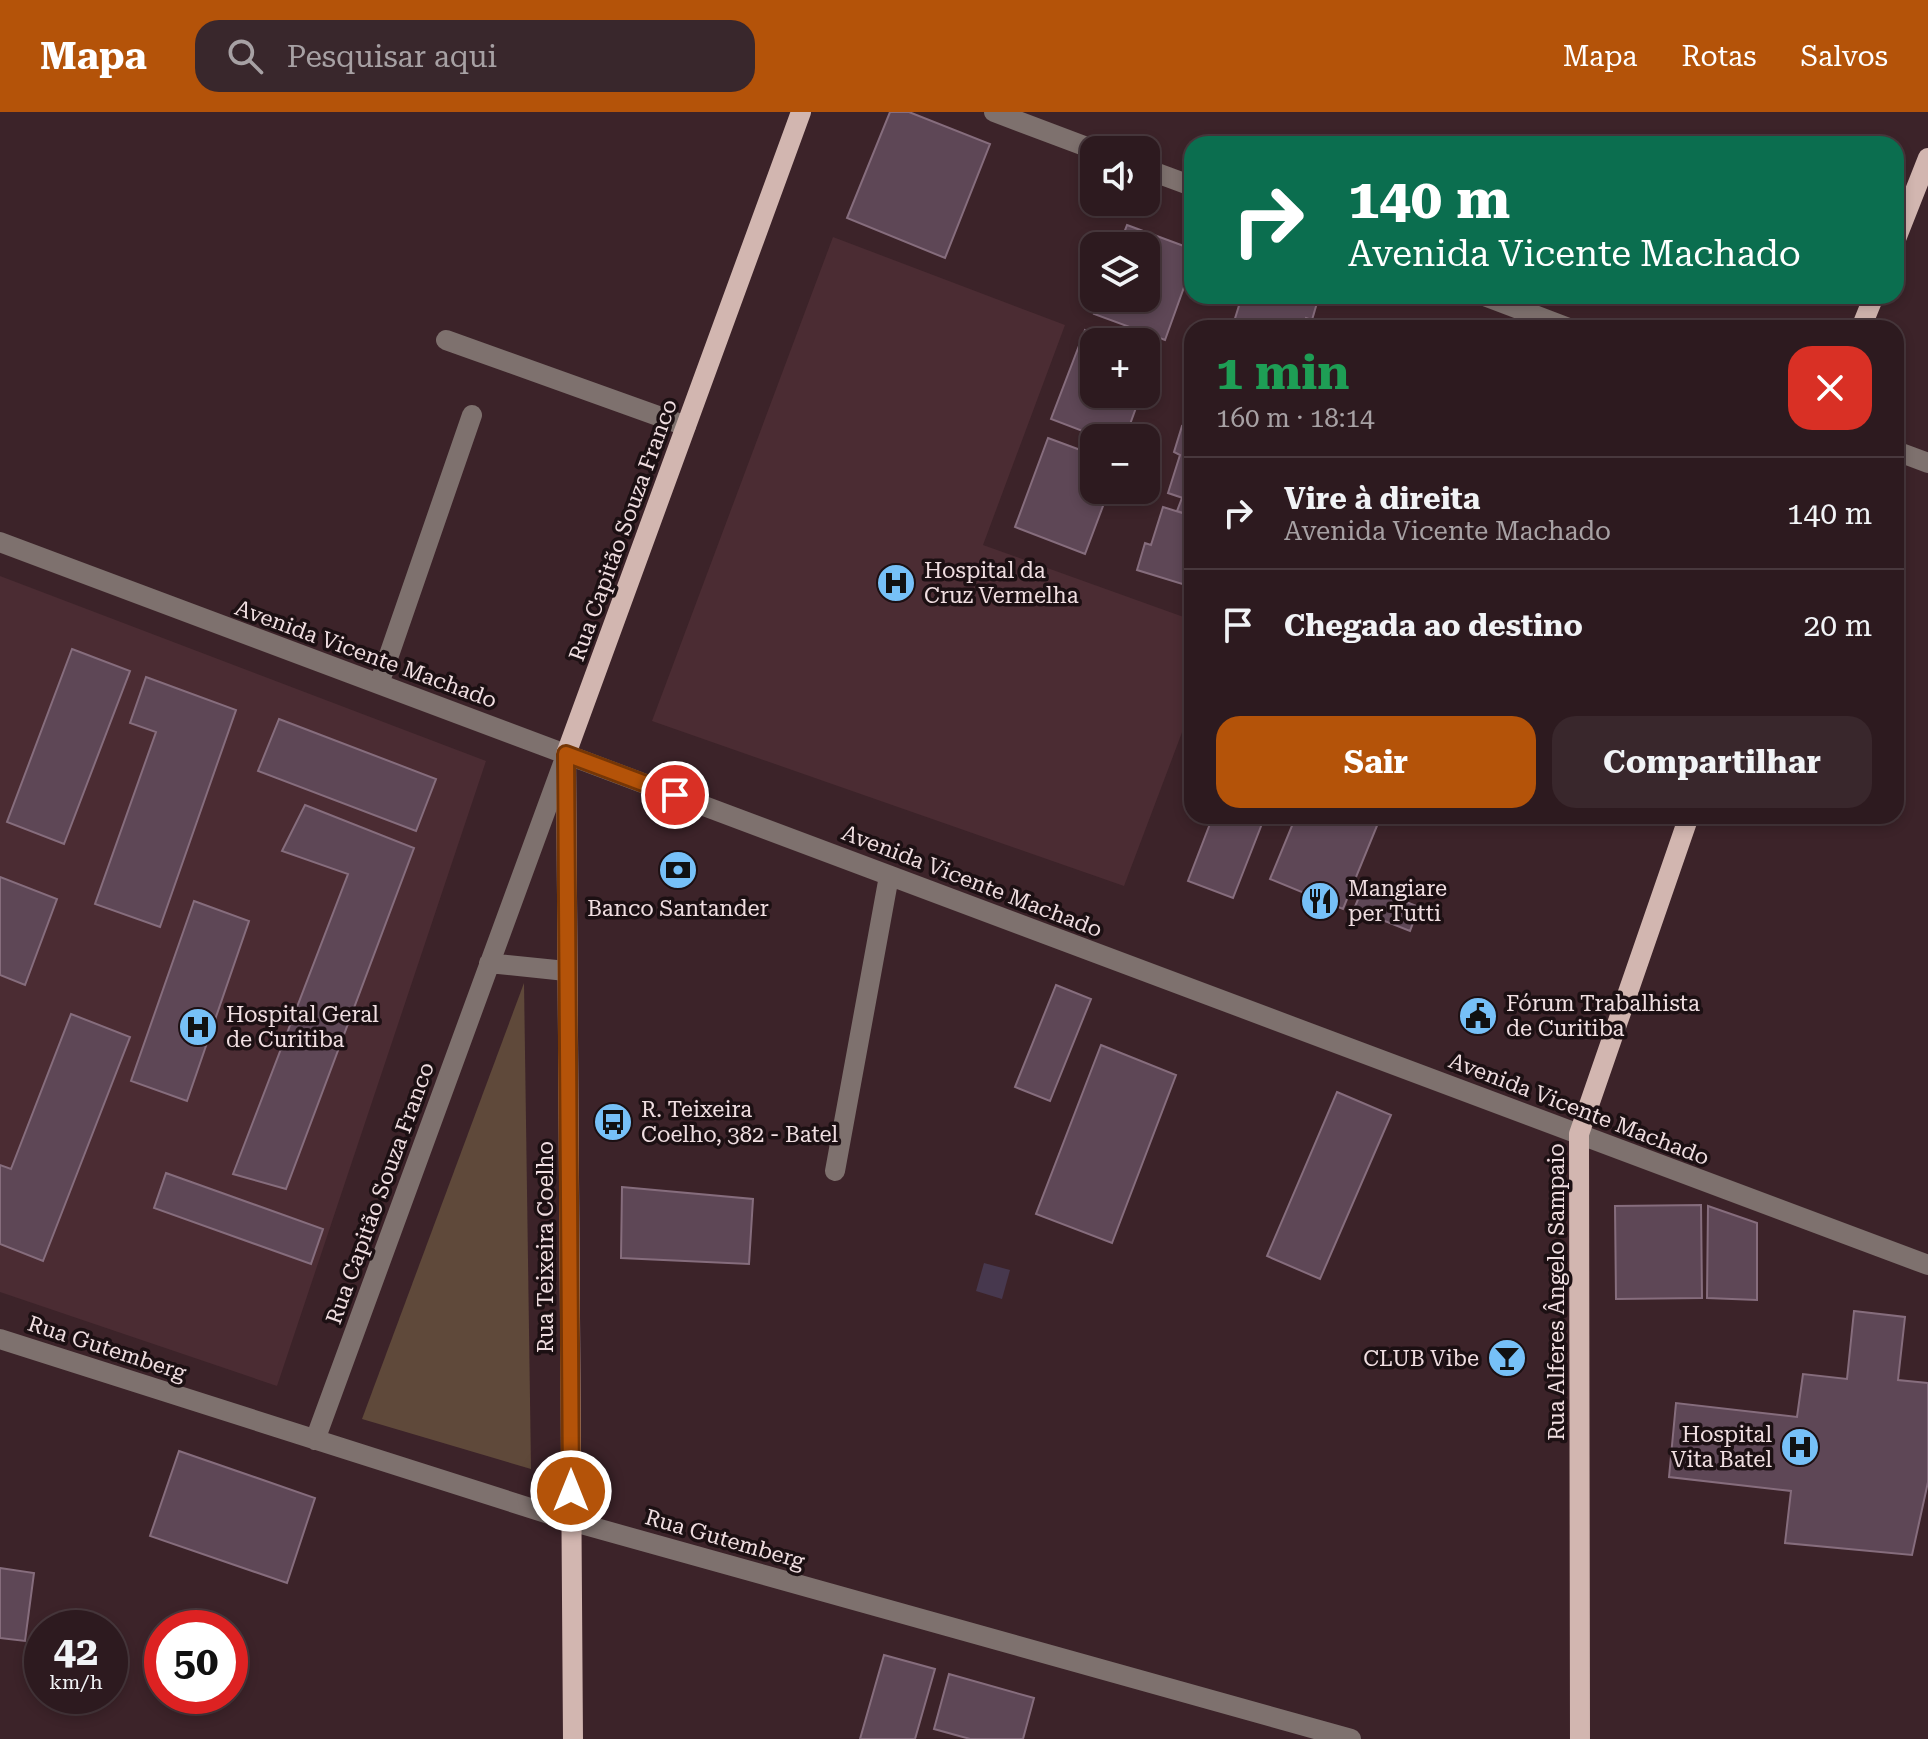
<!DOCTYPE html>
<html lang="pt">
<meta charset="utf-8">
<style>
body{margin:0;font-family:"Roboto Serif",serif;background:#39272c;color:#f1f3f6;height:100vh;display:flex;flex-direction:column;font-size:30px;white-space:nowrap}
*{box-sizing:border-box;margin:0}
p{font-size:26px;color:#a7a1a4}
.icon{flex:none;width:44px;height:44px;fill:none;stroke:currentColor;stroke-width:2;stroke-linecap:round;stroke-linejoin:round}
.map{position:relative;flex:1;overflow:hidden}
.details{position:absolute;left:1184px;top:208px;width:720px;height:504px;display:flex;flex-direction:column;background:#2d1a1f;border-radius:24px;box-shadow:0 4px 12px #0003,0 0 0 2px #48383d}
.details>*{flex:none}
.guide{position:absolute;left:1184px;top:24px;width:720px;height:168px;border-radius:24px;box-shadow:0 4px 12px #0003,0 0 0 2px #48383d;background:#0b6e4f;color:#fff;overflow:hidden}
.tools{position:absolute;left:1080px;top:24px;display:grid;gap:16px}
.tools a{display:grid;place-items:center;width:80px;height:80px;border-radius:16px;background:#2d1a1f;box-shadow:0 4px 12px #0003,0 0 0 2px #48383d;font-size:40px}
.speed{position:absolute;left:24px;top:1498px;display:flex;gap:16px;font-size:40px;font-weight:700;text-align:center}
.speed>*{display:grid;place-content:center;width:104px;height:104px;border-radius:50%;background:#2d1a1f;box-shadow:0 4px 12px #0003,0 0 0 2px #48383d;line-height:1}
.speed small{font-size:20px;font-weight:400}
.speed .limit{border:12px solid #d22;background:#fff;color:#111}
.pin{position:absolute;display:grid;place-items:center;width:68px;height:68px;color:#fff;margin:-34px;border:4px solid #fff;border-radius:50%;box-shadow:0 2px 8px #0007}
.me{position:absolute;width:88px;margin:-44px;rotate:0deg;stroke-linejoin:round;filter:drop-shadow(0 0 6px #0008)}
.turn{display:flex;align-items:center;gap:28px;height:168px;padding:0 32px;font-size:36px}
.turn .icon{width:104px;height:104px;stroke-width:2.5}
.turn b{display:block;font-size:56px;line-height:68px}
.round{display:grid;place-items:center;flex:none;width:84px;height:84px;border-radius:24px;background:#39272c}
.overview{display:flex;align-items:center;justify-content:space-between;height:136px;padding:0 32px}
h1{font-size:48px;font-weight:700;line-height:60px;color:#1e9e55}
.action{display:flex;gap:16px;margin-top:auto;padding:16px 32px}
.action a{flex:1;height:92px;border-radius:24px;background:#b45309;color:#fff;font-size:32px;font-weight:700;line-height:92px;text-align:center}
.action a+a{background:#39272c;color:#f1f3f6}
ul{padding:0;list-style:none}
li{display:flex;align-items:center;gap:24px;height:112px;padding:0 32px;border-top:2px solid #48383d}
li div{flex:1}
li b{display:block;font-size:30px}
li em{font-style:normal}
header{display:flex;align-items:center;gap:48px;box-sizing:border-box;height:112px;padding:0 40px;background:#b45309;color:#fff}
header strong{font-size:38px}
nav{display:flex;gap:44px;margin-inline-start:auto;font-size:28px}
.search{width:560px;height:72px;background:#39272c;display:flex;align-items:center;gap:20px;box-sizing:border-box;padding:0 28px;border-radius:24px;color:#a7a1a4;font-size:30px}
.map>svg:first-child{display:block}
.built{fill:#4b2c33}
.green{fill:#5f493a}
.water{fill:#47384e}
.building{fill:#5e4756;stroke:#866d7d;stroke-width:2}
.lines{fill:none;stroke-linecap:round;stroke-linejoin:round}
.minor{stroke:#7e716e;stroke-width:20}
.major{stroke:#d2b6b0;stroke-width:20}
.route-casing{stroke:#753606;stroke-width:20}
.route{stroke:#b45309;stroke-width:14}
.labels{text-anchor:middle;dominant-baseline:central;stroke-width:7;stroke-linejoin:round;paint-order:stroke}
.street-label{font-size:22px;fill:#f0dee1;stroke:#1c1013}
.poi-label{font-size:22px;fill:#f0dee1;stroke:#1c1013;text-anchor:start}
</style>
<header>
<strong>Mapa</strong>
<div class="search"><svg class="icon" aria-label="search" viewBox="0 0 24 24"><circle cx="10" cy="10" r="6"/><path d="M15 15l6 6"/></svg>Pesquisar aqui</div>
<nav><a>Mapa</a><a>Rotas</a><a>Salvos</a></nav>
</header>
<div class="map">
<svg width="1928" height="1627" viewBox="0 0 1928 1627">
<rect width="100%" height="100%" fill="#3c2329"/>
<!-- built -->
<path class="built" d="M833,125L1065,213L983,433L1192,508V594L1124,774L652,609Z
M0,464L486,649L277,1274L0,1180Z"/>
<!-- green -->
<path class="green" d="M524,871L531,1357L362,1307Z"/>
<!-- water -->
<path class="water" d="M984,1151L1010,1158L1002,1187L976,1179Z"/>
<!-- building -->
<path class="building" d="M890,0H909L990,32L945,146L847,106Z
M1127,113L1192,137V153L1165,228L1094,202L1100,186H1146V134H1119Z
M1242,184H1319L1312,208L1306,206L1303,216H1232Z
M1085,218L1116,230H1094V282H1141L1125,326H1101L1051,307Z
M1146,241L1155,245L1146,269Z
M1182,314L1192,317V389L1168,381L1180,343L1174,340Z
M1048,326L1094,343V378H1109L1085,442L1015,415Z
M1182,386L1192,389V404L1177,399Z
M1163,395L1192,404V475L1137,458L1145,431L1151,433Z
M72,537L130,559L64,732L7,710Z
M146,565L236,598L160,815L95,792L156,620L130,611Z
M279,607L436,667L416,719L258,659Z
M305,693L414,736L286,1077L233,1062L348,762L282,739Z
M1213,704H1265L1233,786L1188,769Z
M1296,704H1381L1343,797L1270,767Z
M0,765L57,787L25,873L0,863Z
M1364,773L1419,795L1410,819L1354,797Z
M194,789L249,809L187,989L131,969Z
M1056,873L1091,887L1050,989L1015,975Z
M71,902L130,925L43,1149L0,1132V1053L11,1057Z
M1101,933L1176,963L1112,1131L1036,1102Z
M1337,980L1391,1003L1320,1167L1267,1144Z
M166,1061L323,1117L311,1152L154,1096Z
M622,1075L753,1087L749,1152L621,1146Z
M1701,1093L1702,1186L1616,1187L1615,1094Z
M1708,1094L1757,1111V1188L1707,1186Z
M1854,1199L1905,1205L1898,1268L1928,1271V1370L1912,1443L1785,1431L1791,1379L1669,1365L1676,1291L1797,1305L1803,1262L1847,1267Z
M179,1339L315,1386L287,1471L150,1424Z
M0,1456L34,1461L25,1529L0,1526Z
M884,1543L935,1557L915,1627H860Z
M949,1562L1034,1586L1023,1627H970L934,1617Z"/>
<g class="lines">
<!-- minor -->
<path class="minor" d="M994,0L1095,38
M1146,57L1192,74
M1484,184L1569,216
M446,228L686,314
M1896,339L1928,351
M0,430L1928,1153
M379,572L472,303
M489,851L566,859
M835,1059L889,764
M0,1227L571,1409L1351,1627
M315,1328L565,646"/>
<!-- major -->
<path class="major" d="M1896,127L1928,46
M1861,216L1874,184
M573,1627L566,642L801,0
M1580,1627L1579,1022L1689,704"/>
</g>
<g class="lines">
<!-- route casing -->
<g class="route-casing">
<path id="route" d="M571,1379L566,642L675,683"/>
</g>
<!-- route -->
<use href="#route" class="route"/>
</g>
<!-- icons -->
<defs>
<g id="hospital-disc" transform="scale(2)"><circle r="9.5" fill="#76c0f7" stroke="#1c1013"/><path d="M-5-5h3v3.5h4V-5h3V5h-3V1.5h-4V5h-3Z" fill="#111"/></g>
<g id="bank-disc" transform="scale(2)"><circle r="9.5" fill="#76c0f7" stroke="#1c1013"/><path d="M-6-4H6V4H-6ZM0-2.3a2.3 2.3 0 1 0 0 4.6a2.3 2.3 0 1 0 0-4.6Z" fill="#111"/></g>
<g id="restaurant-disc" transform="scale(2)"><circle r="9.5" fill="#76c0f7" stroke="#1c1013"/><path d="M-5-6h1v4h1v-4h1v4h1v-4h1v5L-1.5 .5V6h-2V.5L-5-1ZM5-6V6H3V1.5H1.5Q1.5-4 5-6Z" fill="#111"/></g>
<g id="civic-disc" transform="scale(2)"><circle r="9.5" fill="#76c0f7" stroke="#1c1013"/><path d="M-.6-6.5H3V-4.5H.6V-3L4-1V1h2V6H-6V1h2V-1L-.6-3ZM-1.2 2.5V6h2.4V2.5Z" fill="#111"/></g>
<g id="bus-disc" transform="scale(2)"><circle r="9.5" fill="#76c0f7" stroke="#1c1013"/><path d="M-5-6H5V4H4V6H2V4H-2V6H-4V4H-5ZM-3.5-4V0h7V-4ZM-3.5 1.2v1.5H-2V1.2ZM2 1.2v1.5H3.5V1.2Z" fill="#111"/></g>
<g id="bar-disc" transform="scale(2)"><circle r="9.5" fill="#76c0f7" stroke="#1c1013"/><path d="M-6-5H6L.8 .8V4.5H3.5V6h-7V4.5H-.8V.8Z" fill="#111"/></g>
</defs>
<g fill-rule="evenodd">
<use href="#hospital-disc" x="896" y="471"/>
<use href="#bank-disc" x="678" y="758"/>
<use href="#restaurant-disc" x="1320" y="789"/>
<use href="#civic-disc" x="1478" y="904"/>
<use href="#hospital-disc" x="198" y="915"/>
<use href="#bus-disc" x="613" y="1010"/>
<use href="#bar-disc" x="1507" y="1246"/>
<use href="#hospital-disc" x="1800" y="1335"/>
</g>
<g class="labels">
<!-- street labels -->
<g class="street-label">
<text transform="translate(623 418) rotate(-70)">Rua Capitão Souza Franco</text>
<text transform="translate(366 542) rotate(20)">Avenida Vicente Machado</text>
<text transform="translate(972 769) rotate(21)">Avenida Vicente Machado</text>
<text transform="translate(1579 997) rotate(21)">Avenida Vicente Machado</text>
<text transform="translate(380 1081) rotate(-70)">Rua Capitão Souza Franco</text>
<text transform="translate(545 1135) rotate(-90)">Rua Teixeira Coelho</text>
<text transform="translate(1556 1180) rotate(-90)">Rua Alferes Ângelo Sampaio</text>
<text transform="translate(107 1236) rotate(18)">Rua Gutemberg</text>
<text transform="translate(725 1427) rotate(16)">Rua Gutemberg</text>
</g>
<!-- poi labels -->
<g class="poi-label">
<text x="924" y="458">Hospital da<tspan x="924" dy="25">Cruz Vermelha</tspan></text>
<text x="1348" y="776">Mangiare<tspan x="1348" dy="25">per Tutti</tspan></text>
<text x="678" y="796" text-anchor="middle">Banco Santander</text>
<text x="1506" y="891">Fórum Trabalhista<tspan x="1506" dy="25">de Curitiba</tspan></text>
<text x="226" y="902">Hospital Geral<tspan x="226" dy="25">de Curitiba</tspan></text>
<text x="641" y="997">R. Teixeira<tspan x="641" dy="25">Coelho, 382 - Batel</tspan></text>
<text x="1479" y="1246" text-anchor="end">CLUB Vibe</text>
<text x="1772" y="1322" text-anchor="end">Hospital<tspan x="1772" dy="25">Vita Batel</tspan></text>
</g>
</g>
</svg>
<div class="tools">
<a><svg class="icon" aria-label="sound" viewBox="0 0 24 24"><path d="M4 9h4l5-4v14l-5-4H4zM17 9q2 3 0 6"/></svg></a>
<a><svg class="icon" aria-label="layers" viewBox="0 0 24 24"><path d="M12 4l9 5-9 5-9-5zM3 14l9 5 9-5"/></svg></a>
<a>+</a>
<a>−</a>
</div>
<div class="speed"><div>42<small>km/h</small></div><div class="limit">50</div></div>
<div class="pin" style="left:675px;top:683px;background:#d93025"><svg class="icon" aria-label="arrive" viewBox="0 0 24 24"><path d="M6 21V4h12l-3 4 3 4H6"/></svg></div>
<svg class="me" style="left:571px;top:1379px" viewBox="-20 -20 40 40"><circle r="17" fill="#b45309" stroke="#fff" stroke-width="3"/><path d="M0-11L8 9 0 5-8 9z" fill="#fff"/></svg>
<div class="guide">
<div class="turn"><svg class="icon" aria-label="right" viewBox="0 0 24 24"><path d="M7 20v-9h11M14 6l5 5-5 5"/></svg><div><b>140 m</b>Avenida Vicente Machado</div></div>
</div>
<section class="details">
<div class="overview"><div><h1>1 min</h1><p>160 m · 18:14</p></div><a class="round" style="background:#d93025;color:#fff"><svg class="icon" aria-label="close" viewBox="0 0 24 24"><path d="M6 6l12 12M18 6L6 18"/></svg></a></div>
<ul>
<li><svg class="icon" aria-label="right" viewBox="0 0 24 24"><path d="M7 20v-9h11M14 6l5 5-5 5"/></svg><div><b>Vire à direita</b><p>Avenida Vicente Machado</p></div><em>140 m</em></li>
<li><svg class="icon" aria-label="arrive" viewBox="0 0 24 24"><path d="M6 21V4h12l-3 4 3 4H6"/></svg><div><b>Chegada ao destino</b></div><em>20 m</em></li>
</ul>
<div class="action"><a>Sair</a><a>Compartilhar</a></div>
</section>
</div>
